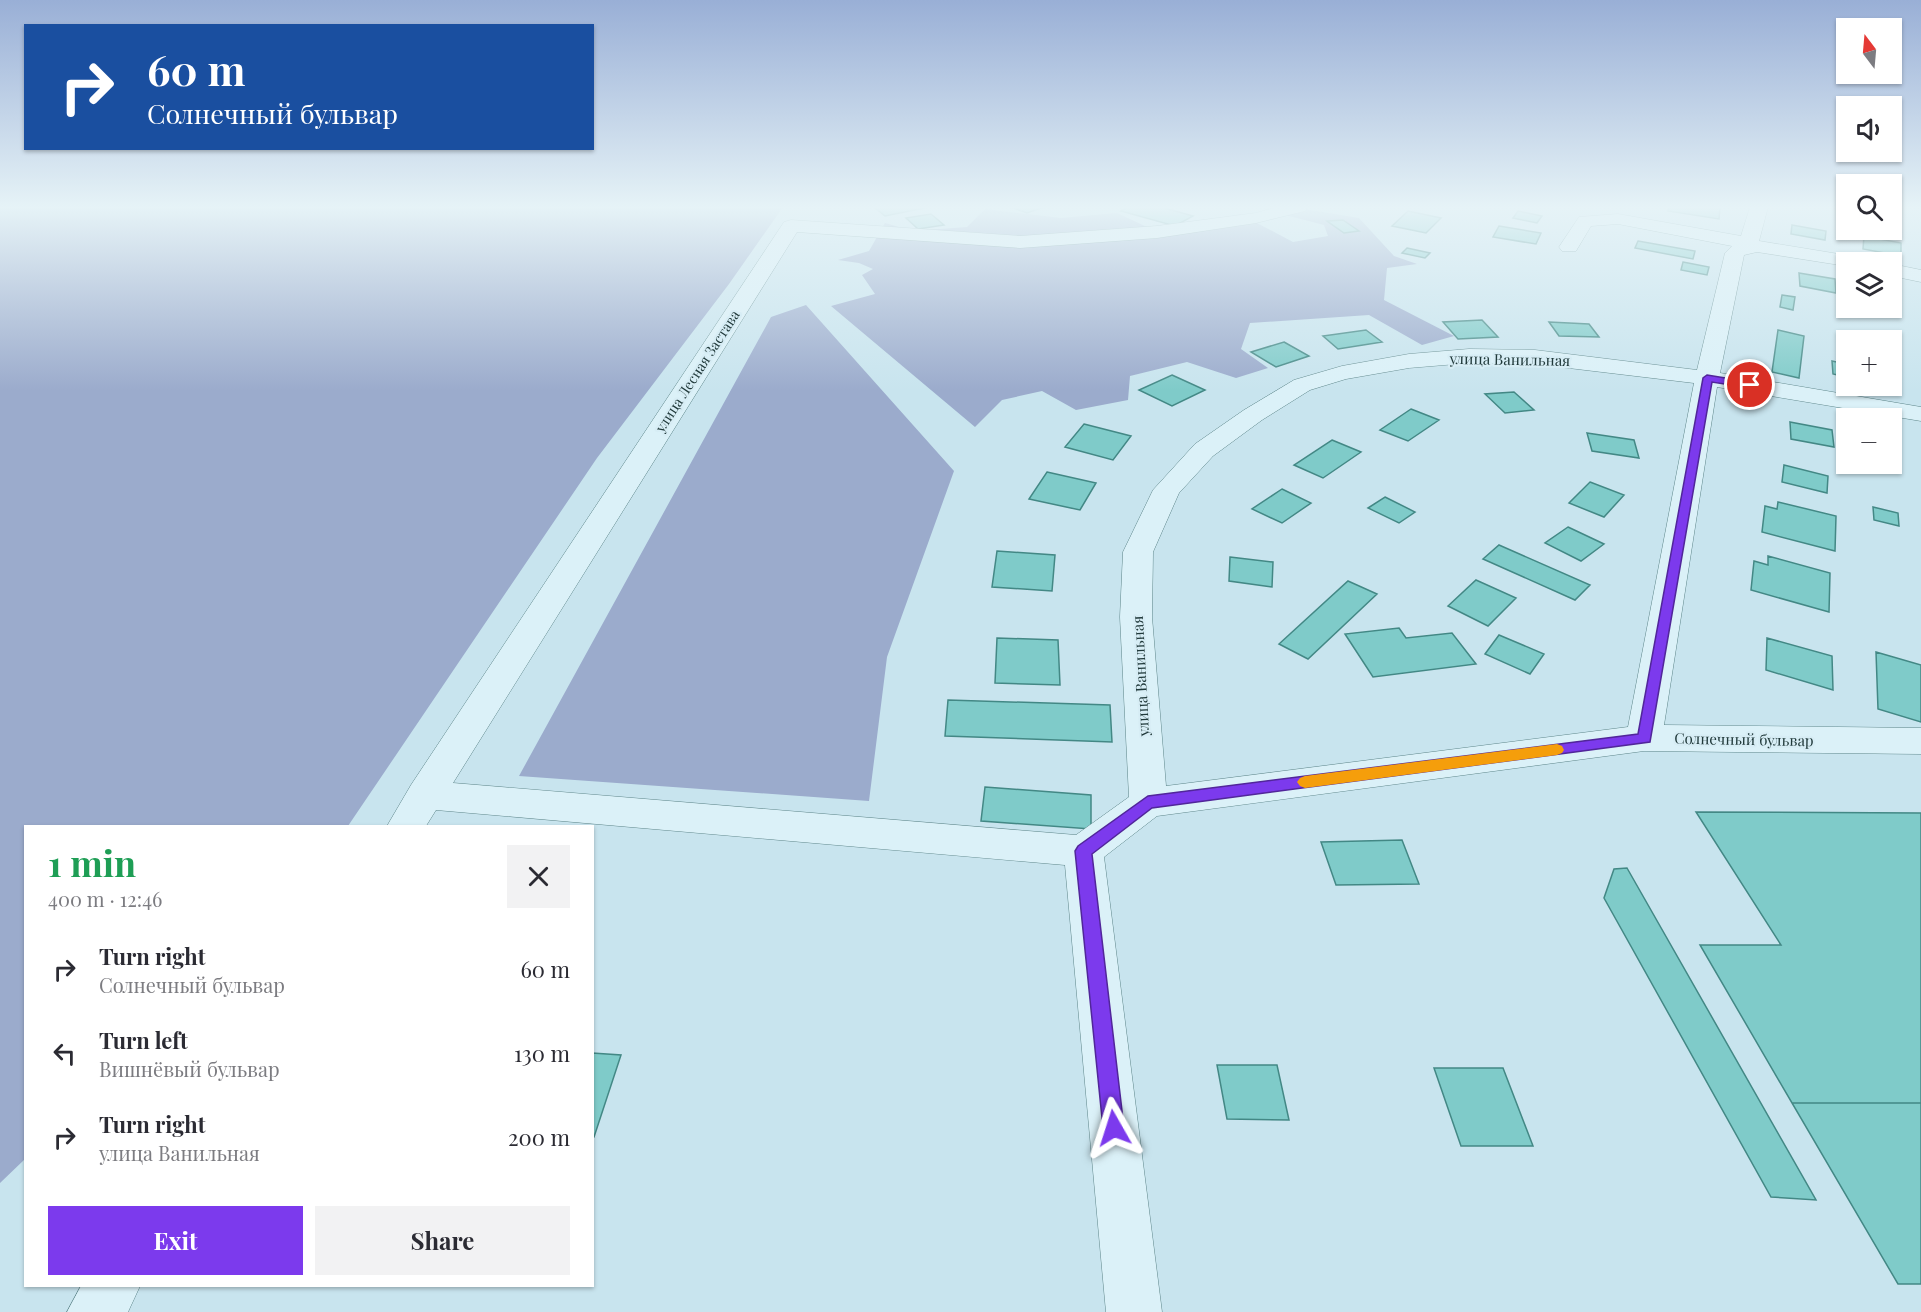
<!DOCTYPE html>
<meta charset="utf-8">
<style>
body{margin:0;font-family:"Playfair Display",serif;background:#f2f2f3;color:#2b2b33;height:100vh;display:flex;flex-direction:column;font-size:22px;white-space:nowrap}
*{box-sizing:border-box;margin:0}
p{font-size:20px;color:#7c7c81}
.icon{flex:none;width:33px;height:33px;fill:none;stroke:currentColor;stroke-width:2;stroke-linecap:round;stroke-linejoin:round}
.map{position:relative;flex:1;overflow:hidden}
.drawer{position:absolute;left:24px;top:825px;width:570px;height:462px;display:flex;flex-direction:column;background:#fff;border-radius:0px;box-shadow:0 2px 4px #0004}
.drawer>*{flex:none}
.hud{position:absolute;left:24px;top:24px;width:570px;height:126px;border-radius:0px;box-shadow:0 2px 4px #0004;background:#1a4fa0;color:#fff;overflow:hidden}
.needle{width:39px;rotate:344deg}
.controls{position:absolute;left:1836px;top:18px;display:grid;gap:12px}
.controls a{display:grid;place-items:center;width:66px;height:66px;border-radius:0px;background:#fff;box-shadow:0 2px 4px #0004;font-size:30px}
.pin{position:absolute;display:grid;place-items:center;width:51px;height:51px;color:#fff;margin:-26px;border:3px solid #fff;border-radius:50%;box-shadow:0 2px 6px #0007}
.me{position:absolute;width:66px;margin:-33px;rotate:354deg;stroke-linejoin:round;filter:drop-shadow(0 0 4px #0008)}
.turn{display:flex;align-items:center;gap:21px;height:126px;padding:0 24px;font-size:27px}
.turn .icon{width:78px;height:78px;stroke-width:2.5}
.turn b{display:block;font-size:42px;line-height:51px}
.round{display:grid;place-items:center;flex:none;width:63px;height:63px;border-radius:0px;background:#f2f2f3}
.head{display:flex;align-items:center;justify-content:space-between;height:102px;padding:0 24px}
h1{font-size:36px;font-weight:700;line-height:45px;color:#1e9e55}
.action{display:flex;gap:12px;margin-top:auto;padding:12px 24px}
.action a{flex:1;height:69px;border-radius:0px;background:#7c3aed;color:#fff;font-size:24px;font-weight:700;line-height:69px;text-align:center}
.action a+a{background:#f2f2f3;color:#2b2b33}
ul{padding:0;list-style:none}
li{display:flex;align-items:center;gap:18px;height:84px;padding:0 24px}
li div{flex:1}
li b{display:block;font-size:22px}
li em{font-style:normal}
.map>svg:first-child{display:block}
.green{fill:#9babcc}
.building{fill:#7fcbc9;stroke:#438885;stroke-width:1.5}
.lines{fill:none;stroke-linecap:round;stroke-linejoin:round}
.minor-casing{stroke:#5d8589;stroke-width:1}
.minor{fill:#dbf1f8;fill-rule:evenodd}
.route{fill:#7c3aed;stroke:#51269a;stroke-width:1.5}
.slow{fill:#f59e0b}
.labels{text-anchor:middle;dominant-baseline:central;stroke-width:4.5;stroke-linejoin:round;paint-order:stroke}
.far-street-label{font-size:14px;fill:#20393a;stroke:#d7edf5}
.street-label{font-size:15px;fill:#20393a;stroke:#d7edf5}
</style>
<div class="map">
<svg width="1921" height="1312" viewBox="0 0 1921 1312">
<rect width="100%" height="100%" fill="#c8e4ee"/>
<!-- green -->
<path class="green" d="M0,207H783L729,284L597,458L348,826H26L25,1159L0,1183Z
M1271,207H1292L1359,218L1394,256L1417,264L1387,268L1384,300L1454,336L1422,345L1369,315L1250,323L1241,349L1268,368L1236,378L1187,362L1130,376L1128,400L1076,410L1042,391L1002,400L975,427L831,306L875,294L862,275L873,269L859,263L838,260L869,251L885,223L913,231L967,227L985,209L1061,218L1117,213L1147,227L1176,228L1240,214L1293,242L1328,236L1324,225L1266,210Z
M806,305L954,471L887,657L869,801L519,776L771,317Z"/>
<!-- building -->
<path class="building" d="M874,207H923L924,208L885,216Z
M1011,207H1044L1027,213Z
M1128,207H1161L1193,216L1175,226L1121,211Z
M1669,207H1720L1719,219L1668,211Z
M1408,211L1441,218L1426,233L1392,226Z
M1518,211L1542,216L1537,223L1513,218Z
M931,214L944,225L918,229L906,218Z
M1343,220L1359,231L1344,233L1327,221Z
M1792,225L1826,231L1825,240L1791,234Z
M1499,226L1541,233L1536,244L1493,237Z
M1864,236L1901,243V256L1863,249Z
M1638,241L1695,251L1693,259L1635,248Z
M1407,248L1430,253L1425,258L1402,253Z
M1683,262L1709,267L1707,275L1681,270Z
M1799,273L1835,279L1836,293L1800,286Z
M1782,295L1795,297L1793,310L1780,307Z
M1482,320L1498,337L1458,339L1443,322Z
M1549,322L1589,324L1599,337L1559,336Z
M1366,330L1382,342L1338,349L1323,336Z
M1778,330L1804,336L1799,378L1772,372Z
M1284,342L1309,356L1276,367L1251,352Z
M1832,361L1846,364V377L1833,374Z
M1172,375L1205,390L1172,406L1139,390Z
M1514,392L1534,410L1505,413L1485,394Z
M1411,409L1439,420L1408,441L1380,430Z
M1790,422L1832,430L1834,447L1791,439Z
M1084,424L1131,436L1113,460L1065,447Z
M1587,433L1634,440L1639,458L1592,451Z
M1332,440L1361,452L1323,478L1294,465Z
M1784,465L1828,476L1827,493L1782,482Z
M1047,472L1096,483L1080,510L1029,499Z
M1590,482L1624,495L1604,517L1569,503Z
M1282,489L1311,503L1282,523L1252,509Z
M1385,497L1415,512L1399,523L1368,508Z
M1778,502L1836,516L1835,551L1762,532L1765,506L1777,509Z
M1873,507L1898,513L1899,526L1874,520Z
M1568,527L1604,544L1581,561L1545,543Z
M1499,545L1590,585L1575,600L1483,559Z
M997,551L1055,555L1052,591L992,587Z
M1768,556L1830,573L1829,612L1751,590L1754,561L1768,565Z
M1230,557L1273,562L1272,587L1229,581Z
M1476,580L1516,598L1488,626L1448,606Z
M1348,581L1377,594L1308,659L1279,644Z
M1399,628L1406,638L1452,633L1476,664L1373,677L1345,634Z
M1499,635L1544,654L1530,674L1485,654Z
M997,638L1058,640L1060,685L995,683Z
M1767,638L1832,656L1833,690L1766,670Z
M1876,652L1921,665V722L1878,709Z
M948,700L1110,705L1112,742L945,736Z
M985,787L1091,795V829L981,821Z
M1696,812L1921,813V1103H1792L1700,945H1781Z
M1402,840L1419,884L1336,885L1321,842Z
M1627,868L1816,1200L1771,1197L1604,898L1614,869Z
M592,1053L621,1055L594,1137H592Z
M1217,1065H1277L1289,1120L1227,1119Z
M1434,1068H1503L1533,1146H1461Z
M1792,1103H1921V1284H1898Z"/>
<g class="lines">
<!-- minor casing -->
<g class="minor-casing">
<path id="minor" d="M1277,207H1308L1305,211L1256,223L1157,238L1020,248L797,232L453,783L1076,835L1129,797L1120,617L1123,552L1153,490L1195,444L1244,410L1294,380L1342,366L1409,354L1469,349L1535,350L1697,370L1725,253L1732,246L1618,224L1591,226L1576,251H1562L1559,247L1579,217L1618,214L1741,236L1750,207H1768L1759,241L1863,258L1866,262H1846V266L1757,252L1744,255L1720,373L1921,407V421L1717,387L1664,725L1921,728V754L1644,751L1157,816L1104,857L1162,1312H1106L1065,865L436,810L426,826H387L411,785L784,222L791,220L1020,236L1157,226L1256,213ZM1469,363L1535,364L1694,383L1628,727L1166,786L1152,617L1153,552L1179,493L1213,456L1262,420L1310,390L1346,379L1409,368Z
M1892,264L1921,270V282L1892,276Z
M81,1286H140L128,1312H67Z"/>
</g>
<!-- minor -->
<use href="#minor" class="minor"/>
</g>
<!-- sky -->
<linearGradient id="sky" x2="0" y2="1"><stop stop-color="#99afd6"/><stop offset="0.53" stop-color="#e6f3f7"/><stop offset="1" stop-color="#e6f3f7" stop-opacity="0"/></linearGradient>
<rect width="1921" height="391" fill="url(#sky)"/>
<!-- route -->
<path class="route" d="M1707,375L1750,382L1755,385L1750,388L1712,382L1650,742L1152,808L1092,854L1124,1128L1121,1135L1114,1138L1106,1135L1103,1128L1075,851L1078,846L1148,796L1638,734L1703,378Z"/>
<!-- slow -->
<path class="slow" d="M1557,744L1562,746L1564,750L1562,753L1557,755L1305,788L1300,786L1297,782L1300,778L1305,776Z"/>
<g class="labels">
<!-- far-street labels -->
<g class="far-street-label">
<text transform="translate(697 371) rotate(-57)">улица Лесная Застава</text>
</g>
<!-- street labels -->
<g class="street-label">
<text transform="translate(1510 359) rotate(1)">улица Ванильная</text>
<text transform="translate(1140 676) rotate(-93)">улица Ванильная</text>
<text transform="translate(1744 739) rotate(1)">Солнечный бульвар</text>
</g>
</g>
</svg>
<div class="controls">
<a><svg class="needle" viewBox="-14 -14 28 28"><path d="M0-13l5 13h-10z" fill="#e53935"/><path d="M0 13l5-13h-10z" fill="#7c7c81"/></svg></a>
<a><svg class="icon" aria-label="sound" viewBox="0 0 24 24"><path d="M4 9h4l5-4v14l-5-4H4zM17 9q2 3 0 6"/></svg></a>
<a><svg class="icon" aria-label="search" viewBox="0 0 24 24"><circle cx="10" cy="10" r="6"/><path d="M15 15l6 6"/></svg></a>
<a><svg class="icon" aria-label="layers" viewBox="0 0 24 24"><path d="M12 4l9 5-9 5-9-5zM3 14l9 5 9-5"/></svg></a>
<a>+</a>
<a>−</a>
</div>
<div class="pin" style="left:1750px;top:385px;background:#d93025"><svg class="icon" aria-label="arrive" viewBox="0 0 24 24"><path d="M6 21V4h12l-3 4 3 4H6"/></svg></div>
<svg class="me" style="left:1114px;top:1128px" viewBox="-20 -20 40 40"><path d="M0-17L14 15 0 8-14 15z" fill="#7c3aed" stroke="#fff" stroke-width="4"/></svg>
<div class="hud">
<div class="turn"><svg class="icon" aria-label="right" viewBox="0 0 24 24"><path d="M7 20v-9h11M14 6l5 5-5 5"/></svg><div><b>60 m</b>Солнечный бульвар</div></div>
</div>
<section class="drawer">
<div class="head"><div><h1>1 min</h1><p>400 m · 12:46</p></div><a class="round"><svg class="icon" aria-label="close" viewBox="0 0 24 24"><path d="M6 6l12 12M18 6L6 18"/></svg></a></div>
<ul>
<li><svg class="icon" aria-label="right" viewBox="0 0 24 24"><path d="M7 20v-9h11M14 6l5 5-5 5"/></svg><div><b>Turn right</b><p>Солнечный бульвар</p></div><em>60 m</em></li>
<li><svg class="icon" aria-label="left" viewBox="0 0 24 24"><path d="M17 20v-9H6M10 6l-5 5 5 5"/></svg><div><b>Turn left</b><p>Вишнёвый бульвар</p></div><em>130 m</em></li>
<li><svg class="icon" aria-label="right" viewBox="0 0 24 24"><path d="M7 20v-9h11M14 6l5 5-5 5"/></svg><div><b>Turn right</b><p>улица Ванильная</p></div><em>200 m</em></li>
</ul>
<div class="action"><a>Exit</a><a>Share</a></div>
</section>
</div>
